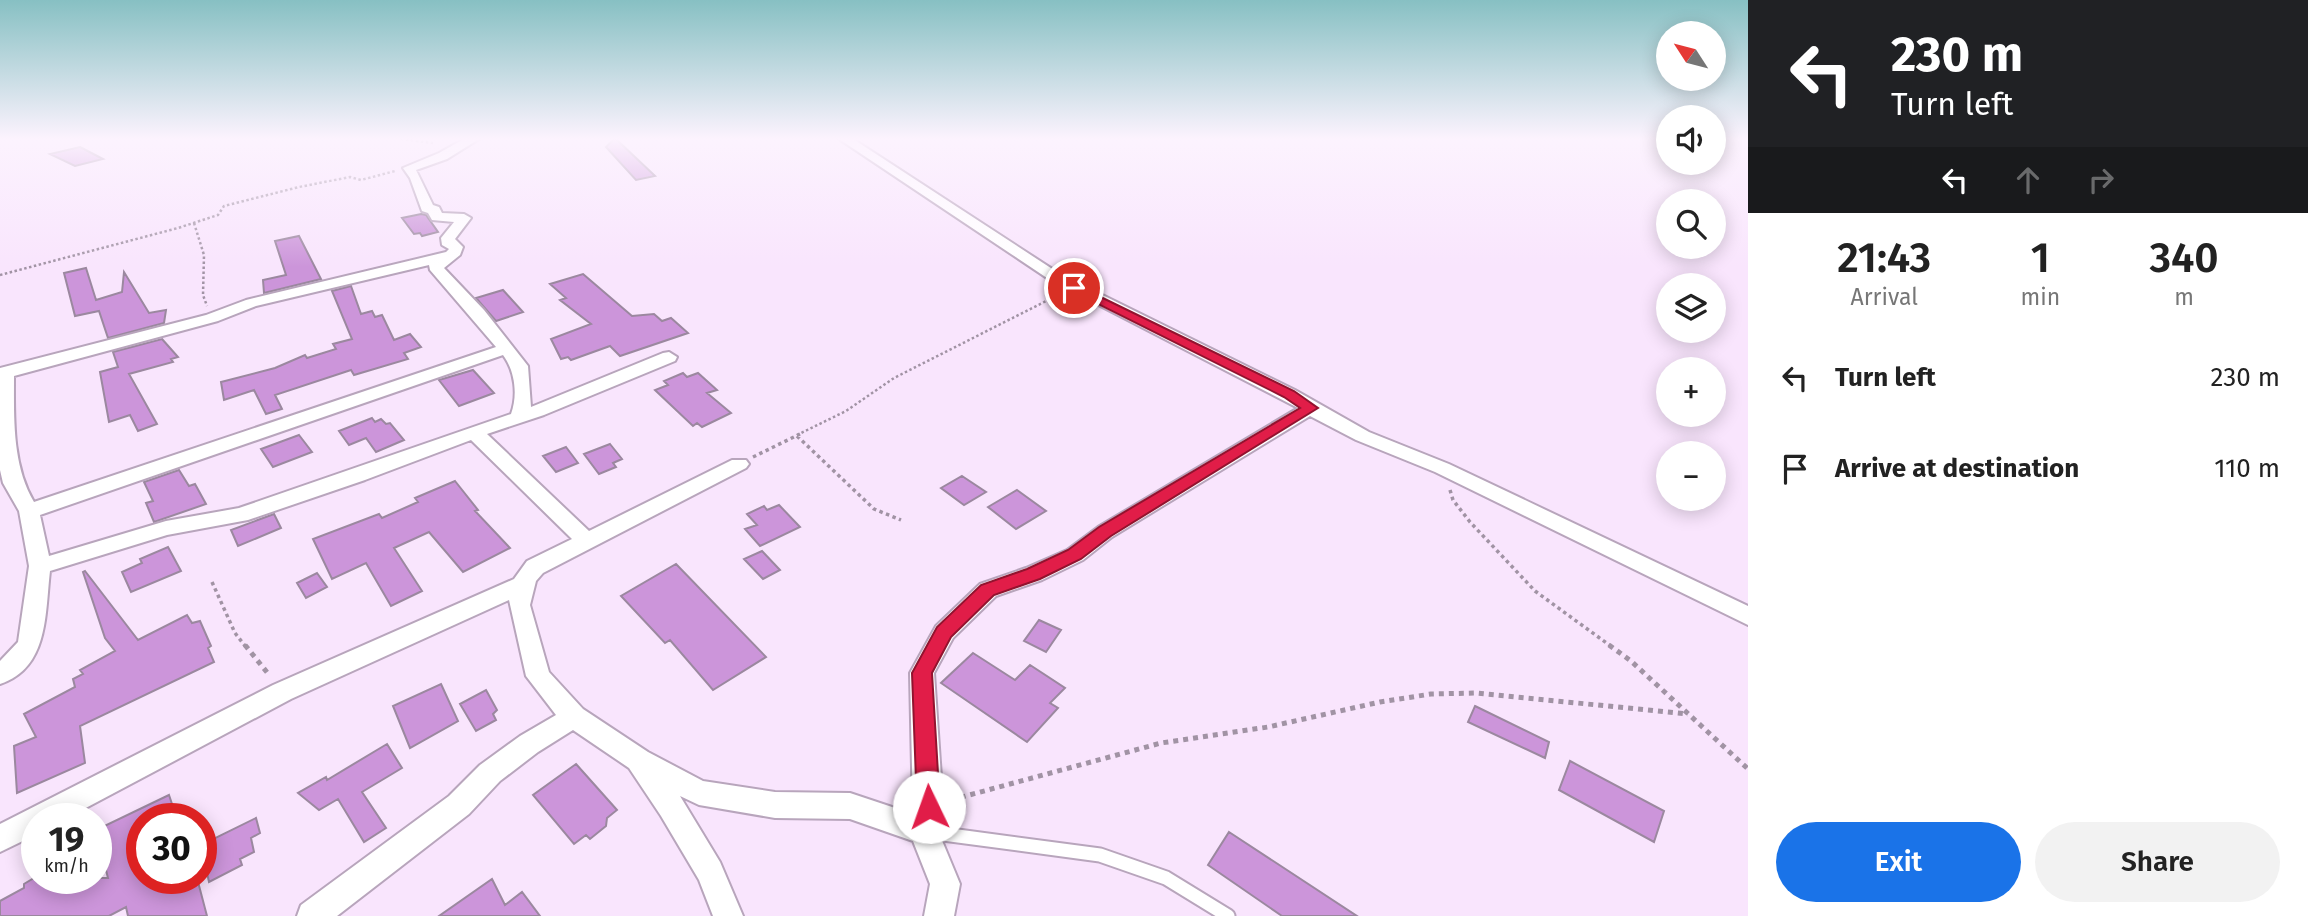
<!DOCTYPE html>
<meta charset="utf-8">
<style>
body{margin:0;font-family:"Fira Sans",sans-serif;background:#f2f2f2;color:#222;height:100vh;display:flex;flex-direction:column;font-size:26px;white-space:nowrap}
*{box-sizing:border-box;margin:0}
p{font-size:23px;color:#767676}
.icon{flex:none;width:38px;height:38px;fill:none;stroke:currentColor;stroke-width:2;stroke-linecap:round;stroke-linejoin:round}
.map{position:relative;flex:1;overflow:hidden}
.details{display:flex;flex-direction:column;background:#fff;width:560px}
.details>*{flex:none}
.top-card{background:#202124;color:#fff;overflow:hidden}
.needle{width:46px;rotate:306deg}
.fabs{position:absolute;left:1656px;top:21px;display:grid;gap:14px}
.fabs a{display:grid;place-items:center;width:70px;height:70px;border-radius:50%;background:#fff;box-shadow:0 4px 18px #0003;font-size:35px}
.speed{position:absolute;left:21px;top:803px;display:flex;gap:14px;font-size:35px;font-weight:700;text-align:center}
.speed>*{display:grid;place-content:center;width:91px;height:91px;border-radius:50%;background:#fff;box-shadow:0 4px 18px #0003;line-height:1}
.speed small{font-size:18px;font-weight:400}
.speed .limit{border:10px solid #d22;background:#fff;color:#111}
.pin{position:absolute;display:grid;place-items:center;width:60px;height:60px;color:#fff;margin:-30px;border:4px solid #fff;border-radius:50%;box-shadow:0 2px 7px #0007}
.me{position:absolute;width:77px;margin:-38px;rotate:357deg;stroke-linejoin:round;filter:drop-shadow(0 0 5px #0008)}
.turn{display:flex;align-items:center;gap:24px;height:147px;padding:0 28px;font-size:32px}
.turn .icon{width:91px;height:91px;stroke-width:2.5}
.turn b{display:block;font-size:49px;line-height:60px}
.lanes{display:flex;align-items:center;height:66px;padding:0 28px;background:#0003;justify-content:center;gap:35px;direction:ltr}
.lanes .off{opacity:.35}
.eta{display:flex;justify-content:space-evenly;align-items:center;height:119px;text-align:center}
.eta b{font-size:42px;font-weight:600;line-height:49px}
.cta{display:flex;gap:14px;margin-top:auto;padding:14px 28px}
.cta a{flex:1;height:80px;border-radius:42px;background:#1a73e8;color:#fff;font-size:28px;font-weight:600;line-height:80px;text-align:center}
.cta a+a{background:#f2f2f2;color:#222}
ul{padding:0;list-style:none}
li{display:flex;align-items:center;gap:21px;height:91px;padding:0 28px}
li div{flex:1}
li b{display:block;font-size:26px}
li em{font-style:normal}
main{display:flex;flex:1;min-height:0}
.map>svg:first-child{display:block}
.building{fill:#cc95da;stroke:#9b889f;stroke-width:2}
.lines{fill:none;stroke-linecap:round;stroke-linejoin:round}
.lane-casing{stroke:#b8a5bc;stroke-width:17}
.street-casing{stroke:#b8a5bc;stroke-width:4}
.path-far2{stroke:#a193a4;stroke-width:2.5;stroke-dasharray:2.5 2.5;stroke-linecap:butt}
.path-far1{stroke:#a193a4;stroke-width:3.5;stroke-dasharray:3.5 3.5;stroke-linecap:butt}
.path{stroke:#a193a4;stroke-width:5;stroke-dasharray:5 5;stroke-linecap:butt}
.lane{stroke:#fff;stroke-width:13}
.street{fill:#fff;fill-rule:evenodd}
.route{fill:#e11d48;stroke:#92132f;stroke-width:2}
</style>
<main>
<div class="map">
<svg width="1748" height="916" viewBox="0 0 1748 916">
<rect width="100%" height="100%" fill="#f9e5fd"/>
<!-- building -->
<path class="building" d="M614,139H616L655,176L636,180L606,147Z
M80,147L103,159L75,166L50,154Z
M421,214L426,215L438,232L422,236L420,233L414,234L402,218Z
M299,236L321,279L264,293L263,280L286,275L275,241Z
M86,268L96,300L122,292L124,272L149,313L166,310L164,323L108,338L99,311L75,316L64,273Z
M583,274L632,316L654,314L662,321L671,318L688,333L620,356L610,346L571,360L568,357L561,359L551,339L591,324L560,300L566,298L550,284Z
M351,286L361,314L372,311L375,317L382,315L394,340L410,334L421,347L404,353L408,359L354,375L351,370L275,395L282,409L266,414L254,390L224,400L221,382L275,368L305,355L307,358L336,349L333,344L352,339L332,291Z
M503,290L523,312L496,321L476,298Z
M162,339L178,357L171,359L173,362L129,374L157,424L138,431L130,415L109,422L100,372L118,367L113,352Z
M473,370L494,393L459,406L439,380Z
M683,373L687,377L698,373L717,390L707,393L731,413L702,427L697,423L693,426L655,390L668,385L664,381Z
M372,418L375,422L381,419L386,424L390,423L404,440L376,452L366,438L349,445L339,431Z
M299,435L312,452L273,467L261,449Z
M610,444L622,459L613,463L616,467L599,474L584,454Z
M566,447L578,463L556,472L543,456Z
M179,470L189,486L195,484L206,504L154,522L146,503L153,501L144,482Z
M962,476L986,492L964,505L941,488Z
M455,481L478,510L475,511L510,548L463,572L429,532L394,548L422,591L391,606L366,563L332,579L313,539L379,514L382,518L418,502L415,498Z
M1017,490L1046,511L1016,529L988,507Z
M779,505L800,527L760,546L745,529L757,525L747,514L764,506L767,510Z
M274,514L281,528L238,546L231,530Z
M168,547L181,571L131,592L122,572L142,563L140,559Z
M762,551L780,570L763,579L744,559Z
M676,564L766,657L713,690L670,640L665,643L621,596Z
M85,571L138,640L187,615L192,623L200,621L211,646L208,648L214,662L80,726L85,763L17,793L14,746L36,737L24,714L75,687L73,679L83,674L80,670L115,651L105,638L83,572Z
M317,573L327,587L306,598L297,583Z
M1039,620L1061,630L1046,652L1024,641Z
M973,653L1015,680L1030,665L1065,688L1050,703L1058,708L1027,742L941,683Z
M441,684L458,721L410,748L393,706Z
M486,690L497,710L493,714L496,720L476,731L460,704Z
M1475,706L1549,742L1545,758L1468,722Z
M387,744L402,768L362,792L386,828L364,842L338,799L319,810L298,793L326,777L327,780Z
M1570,761L1664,811L1654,842L1559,790Z
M576,764L617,810L607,818L606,826L590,839L586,835L574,844L533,795Z
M169,795L177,819H142V878H197L207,916H128L126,907L109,916H0V901L24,888V884L34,878H70L72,886L86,878H108L96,830Z
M256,818L260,833L251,838L254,852L240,859L242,865L209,882L201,845Z
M1229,832L1357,916H1282L1208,865Z
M492,879L505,905L522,892L540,916H439Z"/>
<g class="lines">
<!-- lane casing -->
<g class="lane-casing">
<path id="lane" d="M928,832L1100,855L1166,878L1228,916"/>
</g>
<!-- street casing -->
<g class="street-casing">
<path id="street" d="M464,139H479L447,159L416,170L433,205L439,207L442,213L464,214L471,218L455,239L463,247L460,255L444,268L484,310L528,366L531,407L663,353L669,352L677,357L675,361L544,415L487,434L589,531L732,460H746L749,464L746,468L543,573L536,581L530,605L549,672L583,709L648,752L703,781L775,792L850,793L913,814L910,673L936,626L980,584L1026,568L1067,550L1098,527L1298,408L1050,280L839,139H853L1060,274L1295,390L1369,432L1449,464L1748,606V625L1435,472L1356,440L1310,416L1112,537L1083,560L1042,580L996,596L953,638L934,673L943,807L938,831L960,884L954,916H924L930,884L913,841L850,819L775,818L699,805L680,796L720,862L743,916H713L699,880L661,816L629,768L573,730L538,752L500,781L469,814L337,916H297L301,905L449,796L480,765L520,736L556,715L526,676L509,600L291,699L65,819H37V834L0,852V824L273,685L514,579L527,561L572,539L471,440L365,480L248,520L167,535L50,571C45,613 49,668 0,684V661L18,642L29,566L19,511L3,483L0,470V368L206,315L246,300L446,252L449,249L442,245L441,238L454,222L432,220L428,213L422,211L410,178L403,168L439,153ZM429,265L430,270L496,347L34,502C12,465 14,418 14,376L218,321L256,306ZM503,355C515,371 518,395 511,414L239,508L166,521L49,556L40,515Z"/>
</g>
<!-- path-far2 -->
<path class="path-far2" d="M401,139L433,143
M194,223L204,255L203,295L207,306
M0,275L178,228L218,215L224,206L299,187L350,177L361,180L395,171
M797,435L846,411L894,378L1058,295"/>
<!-- path-far1 -->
<path class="path-far1" d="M797,436L874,509L901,520
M753,457L800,434
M1450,490L1453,500L1470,522L1535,591L1612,647
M212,582L235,633L246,647"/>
<!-- path -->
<path class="path" d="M245,645L270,676
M1609,645L1631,661L1748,769
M951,800L1161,743L1268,727L1380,702L1431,694L1476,693L1688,714"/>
<!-- lane -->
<use href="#lane" class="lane"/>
<!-- street -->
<use href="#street" class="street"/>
</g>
<!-- sky -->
<linearGradient id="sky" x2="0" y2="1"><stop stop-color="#87c0c3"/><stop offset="0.52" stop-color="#fcf3fe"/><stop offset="1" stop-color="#fcf3fe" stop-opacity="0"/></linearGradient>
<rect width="1748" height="267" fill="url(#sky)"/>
<!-- route -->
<path class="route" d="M1074,284L1294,391L1318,408L1111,536L1081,559L1040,579L994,595L951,637L932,673L940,807L937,814L929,817L920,814L917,807L912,673L937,627L981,585L1027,569L1068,550L1099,527L1300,408L1284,397L1070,290V285Z"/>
</svg>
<div class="fabs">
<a><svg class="needle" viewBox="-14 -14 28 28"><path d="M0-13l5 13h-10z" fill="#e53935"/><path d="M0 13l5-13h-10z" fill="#767676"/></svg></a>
<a><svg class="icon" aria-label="sound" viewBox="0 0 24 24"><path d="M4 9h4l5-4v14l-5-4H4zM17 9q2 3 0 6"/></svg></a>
<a><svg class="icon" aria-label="search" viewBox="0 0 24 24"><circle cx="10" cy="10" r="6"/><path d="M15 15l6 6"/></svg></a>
<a><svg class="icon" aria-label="layers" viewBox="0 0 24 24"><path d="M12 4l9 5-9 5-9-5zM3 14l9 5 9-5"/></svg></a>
<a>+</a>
<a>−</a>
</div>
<div class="speed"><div>19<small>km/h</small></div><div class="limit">30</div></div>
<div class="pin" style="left:1074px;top:288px;background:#d93025"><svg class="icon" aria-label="arrive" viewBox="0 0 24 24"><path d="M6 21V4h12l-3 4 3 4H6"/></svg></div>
<svg class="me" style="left:929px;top:807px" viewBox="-20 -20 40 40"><circle r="19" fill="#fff"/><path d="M0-13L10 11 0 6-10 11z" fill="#e11d48"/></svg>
</div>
<section class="details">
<div class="top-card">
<div class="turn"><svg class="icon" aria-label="left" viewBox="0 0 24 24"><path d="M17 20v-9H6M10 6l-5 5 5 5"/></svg><div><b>230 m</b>Turn left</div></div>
<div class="lanes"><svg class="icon" aria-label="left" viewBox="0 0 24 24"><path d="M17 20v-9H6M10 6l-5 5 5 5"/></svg><svg class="icon off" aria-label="ahead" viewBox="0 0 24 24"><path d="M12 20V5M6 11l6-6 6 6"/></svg><svg class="icon off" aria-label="right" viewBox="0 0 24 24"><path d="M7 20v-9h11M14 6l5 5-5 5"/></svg></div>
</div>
<div class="eta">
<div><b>21:43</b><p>Arrival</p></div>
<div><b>1</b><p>min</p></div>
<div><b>340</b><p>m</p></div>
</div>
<ul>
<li><svg class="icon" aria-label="left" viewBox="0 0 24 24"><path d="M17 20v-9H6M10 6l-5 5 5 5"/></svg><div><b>Turn left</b></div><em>230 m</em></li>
<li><svg class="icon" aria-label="arrive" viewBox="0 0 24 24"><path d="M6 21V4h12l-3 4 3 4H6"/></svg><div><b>Arrive at destination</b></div><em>110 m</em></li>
</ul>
<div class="cta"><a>Exit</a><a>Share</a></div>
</section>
</main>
